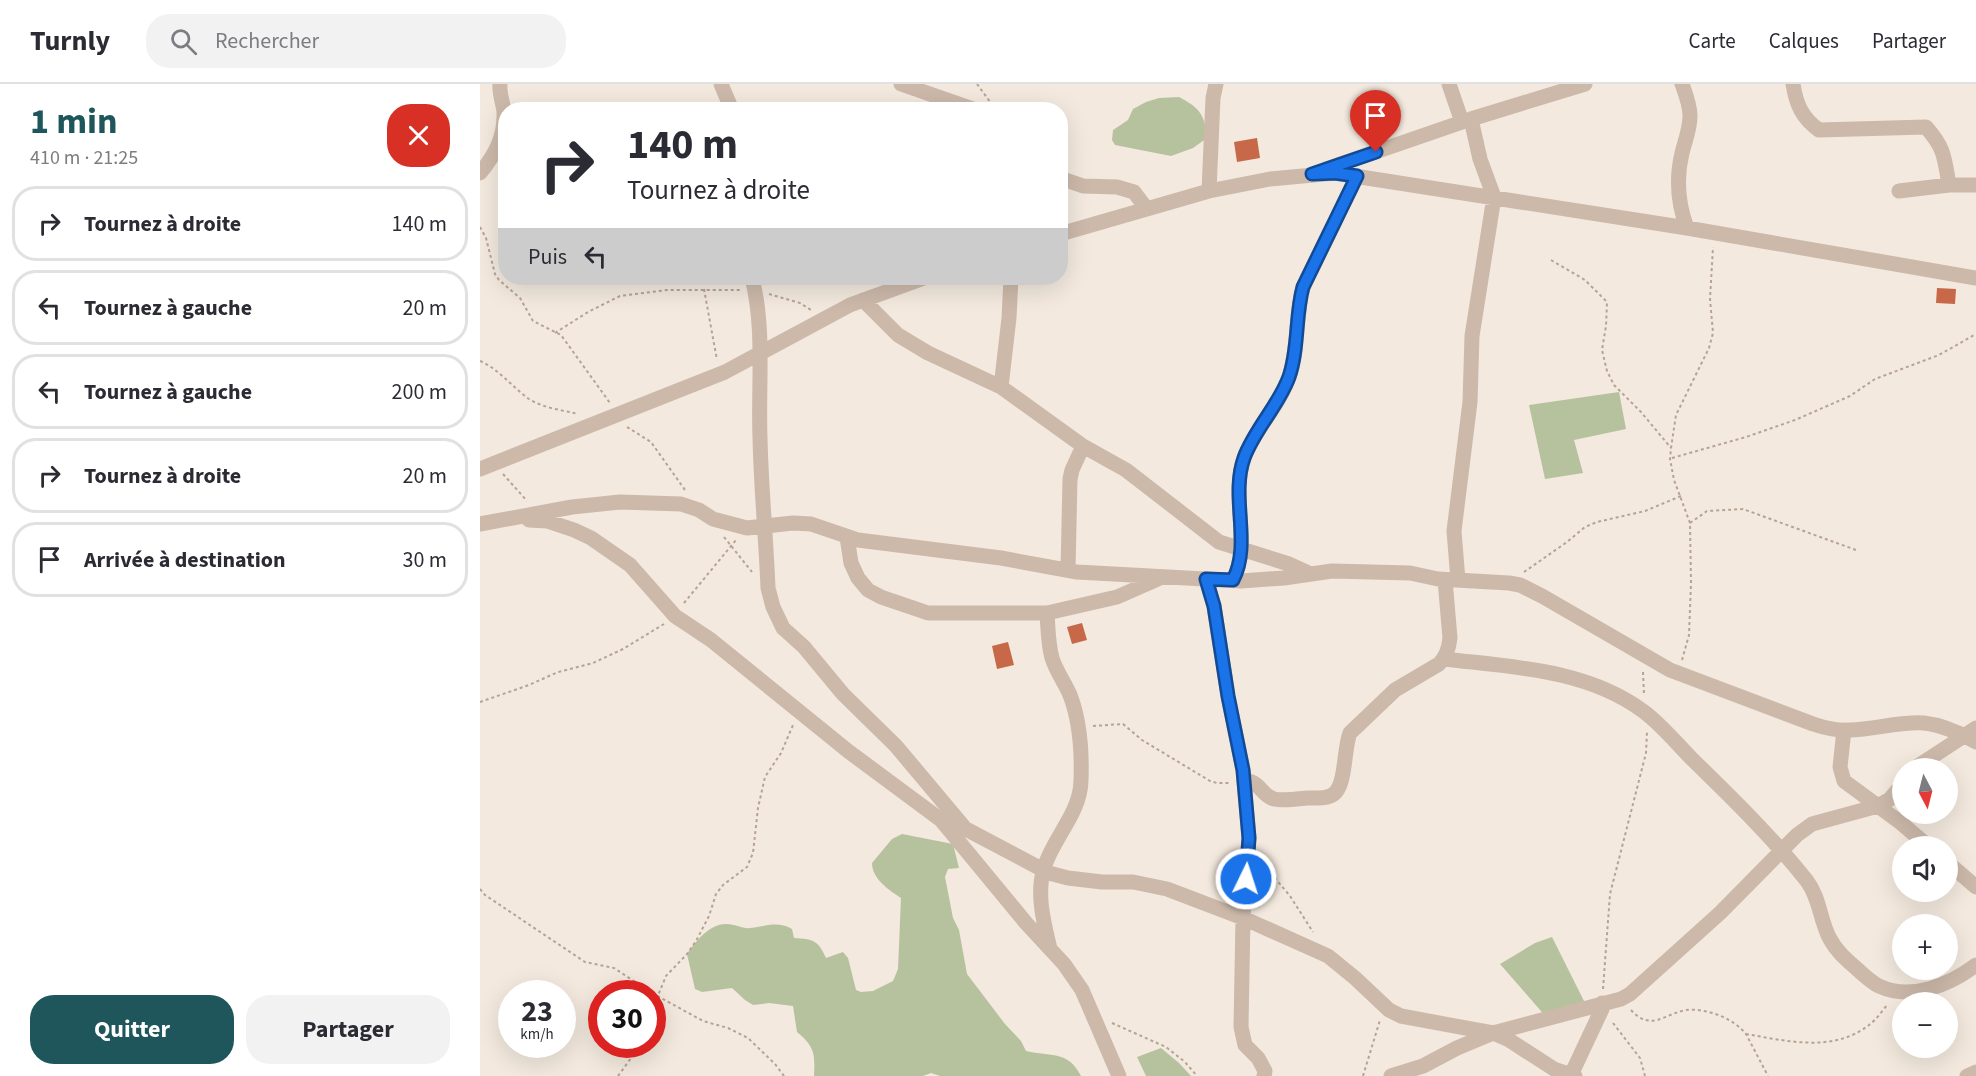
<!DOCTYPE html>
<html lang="fr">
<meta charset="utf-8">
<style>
body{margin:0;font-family:"Source Sans 3",sans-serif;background:#f2f2f3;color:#2b2b33;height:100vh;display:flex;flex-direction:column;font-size:22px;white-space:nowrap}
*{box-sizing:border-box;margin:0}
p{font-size:20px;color:#7c7c81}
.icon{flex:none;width:33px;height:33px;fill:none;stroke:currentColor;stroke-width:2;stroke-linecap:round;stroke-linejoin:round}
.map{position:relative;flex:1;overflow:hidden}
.drawer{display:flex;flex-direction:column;background:#fff;width:480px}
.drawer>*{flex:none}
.guide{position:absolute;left:18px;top:18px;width:570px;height:183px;border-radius:24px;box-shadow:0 6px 24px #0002;background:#fff;color:#2b2b33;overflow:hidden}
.needle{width:39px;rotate:173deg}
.tools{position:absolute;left:1412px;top:674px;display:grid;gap:12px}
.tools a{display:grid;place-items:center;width:66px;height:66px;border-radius:50%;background:#fff;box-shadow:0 6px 24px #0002;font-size:30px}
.speed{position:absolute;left:18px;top:896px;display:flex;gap:12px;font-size:30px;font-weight:700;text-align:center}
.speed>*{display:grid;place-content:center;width:78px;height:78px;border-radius:50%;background:#fff;box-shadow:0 6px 24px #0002;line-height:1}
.speed small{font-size:15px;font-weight:400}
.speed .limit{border:9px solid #d22;background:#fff;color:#111}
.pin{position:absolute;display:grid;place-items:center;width:51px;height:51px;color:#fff;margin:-62px -26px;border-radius:50% 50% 50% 0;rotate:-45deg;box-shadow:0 0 6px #0007}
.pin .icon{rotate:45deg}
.me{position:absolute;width:66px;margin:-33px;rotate:4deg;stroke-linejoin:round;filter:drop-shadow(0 0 4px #0008)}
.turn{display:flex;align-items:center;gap:21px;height:126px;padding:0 30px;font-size:27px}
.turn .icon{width:78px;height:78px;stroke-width:2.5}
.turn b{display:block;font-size:42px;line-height:51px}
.then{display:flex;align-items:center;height:57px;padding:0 30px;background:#0003;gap:12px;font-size:22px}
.round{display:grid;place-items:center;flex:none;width:63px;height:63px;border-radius:24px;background:#f2f2f3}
.headline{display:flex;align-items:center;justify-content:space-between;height:102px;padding:0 30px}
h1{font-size:36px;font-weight:700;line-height:45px;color:#1e565b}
.cta{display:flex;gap:12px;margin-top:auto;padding:12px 30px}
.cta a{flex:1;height:69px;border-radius:24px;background:#1e565b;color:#fff;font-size:24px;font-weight:700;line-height:69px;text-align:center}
.cta a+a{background:#f2f2f3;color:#2b2b33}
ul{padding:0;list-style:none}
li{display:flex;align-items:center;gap:18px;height:75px;margin:0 12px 9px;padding:0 18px;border:3px solid #e1e1e2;border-radius:24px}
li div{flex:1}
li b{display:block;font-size:22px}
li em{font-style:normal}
header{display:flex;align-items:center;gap:36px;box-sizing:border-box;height:84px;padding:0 30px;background:#fff;border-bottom:2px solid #e1e1e2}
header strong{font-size:28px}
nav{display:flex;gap:33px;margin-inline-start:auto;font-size:21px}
.search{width:420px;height:54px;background:#f2f2f3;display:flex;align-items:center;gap:15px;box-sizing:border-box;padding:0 21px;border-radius:24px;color:#7c7c81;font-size:22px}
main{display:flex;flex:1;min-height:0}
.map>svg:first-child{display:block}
.green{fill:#b6c29e}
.building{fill:#c76848}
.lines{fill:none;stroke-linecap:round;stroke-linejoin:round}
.path{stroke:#b7a394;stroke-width:2;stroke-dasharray:3 3;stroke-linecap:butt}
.minor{stroke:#ccb9aa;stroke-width:15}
.route-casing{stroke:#114b97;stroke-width:15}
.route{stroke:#1a73e8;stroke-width:10}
</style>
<header>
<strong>Turnly</strong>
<div class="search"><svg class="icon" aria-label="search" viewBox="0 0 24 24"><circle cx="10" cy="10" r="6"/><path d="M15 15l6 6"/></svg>Rechercher</div>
<nav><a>Carte</a><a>Calques</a><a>Partager</a></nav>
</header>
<main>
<section class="drawer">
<div class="headline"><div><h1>1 min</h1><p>410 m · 21:25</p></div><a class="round" style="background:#d93025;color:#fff"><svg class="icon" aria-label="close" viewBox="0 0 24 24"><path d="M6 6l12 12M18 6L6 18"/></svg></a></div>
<ul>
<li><svg class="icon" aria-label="right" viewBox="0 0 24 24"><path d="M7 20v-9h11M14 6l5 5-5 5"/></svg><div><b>Tournez à droite</b></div><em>140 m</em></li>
<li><svg class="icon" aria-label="left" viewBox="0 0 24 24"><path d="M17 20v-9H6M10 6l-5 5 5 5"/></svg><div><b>Tournez à gauche</b></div><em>20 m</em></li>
<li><svg class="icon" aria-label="left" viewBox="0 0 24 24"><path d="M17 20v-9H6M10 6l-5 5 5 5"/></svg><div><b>Tournez à gauche</b></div><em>200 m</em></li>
<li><svg class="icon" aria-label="right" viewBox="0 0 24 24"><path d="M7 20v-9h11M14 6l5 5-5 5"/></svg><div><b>Tournez à droite</b></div><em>20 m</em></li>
<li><svg class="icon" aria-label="arrive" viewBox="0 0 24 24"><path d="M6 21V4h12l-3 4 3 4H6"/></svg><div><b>Arrivée à destination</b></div><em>30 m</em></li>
</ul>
<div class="cta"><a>Quitter</a><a>Partager</a></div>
</section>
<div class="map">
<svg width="1496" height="992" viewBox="0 0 1496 992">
<rect width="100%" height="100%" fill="#f3e9de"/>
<!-- green -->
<path class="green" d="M699,13C720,24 725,31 727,54L713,64L691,72L635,61L632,56L633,46L648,36L653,25L666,18L679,14Z
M1139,308L1146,345L1094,356L1103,389L1065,395L1049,321Z
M422,750L473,760L479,784L468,785L465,793L473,834L479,846L487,890L525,940L541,957L546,967C571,973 588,966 601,992H460L451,989L443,992H334C335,970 335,963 317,948L313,922L289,919L273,921L265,916L252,904L222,908L215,905L207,870C216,857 230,839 247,840C255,840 262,845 271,844C286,842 298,837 312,845L314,854C333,855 338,856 346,874L363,868L368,874L376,906L381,908L393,907L413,897L418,885L421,814C409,806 392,795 392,779L412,755Z
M1072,853L1107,923L1067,934L1020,880L1055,859Z
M681,964L699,979L711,992H666L657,973Z"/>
<!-- building -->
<path class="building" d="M777,54L780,74L757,78L754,58Z
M1457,204L1476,205L1475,220L1456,219Z
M602,539L607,556L592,560L587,543Z
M528,558L534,581L517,585L512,562Z"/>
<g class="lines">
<!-- path -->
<path class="path" d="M497,0L516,26
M39,19L48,26
M0,143L6,154L15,190L19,196L40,214L53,237L81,251L130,319
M1071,176L1105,196L1127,218L1126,242L1122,266L1127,287L1134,301L1161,328L1191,364
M224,205L237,276
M289,210L320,219L331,226
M75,249L108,228L140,212L187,206H260
M0,277C19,285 32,303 49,315C63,324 82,326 98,330
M147,343L171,358L205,406
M1192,374L1266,353L1315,336L1370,312L1395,295L1459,271L1496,250
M23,390L47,417
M1210,439L1227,427L1263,425L1376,466
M244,453L272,488
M1044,488L1087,458L1105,443L1117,438L1165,427L1201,412
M204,519L256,456
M1202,576L1209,551L1211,499L1210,439L1194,396L1190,375L1191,364L1196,331L1229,264L1233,249L1230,215L1233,163
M1163,588L1164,610
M0,618L49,601L78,588L113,579L143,565L184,540
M613,642L643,640L662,656L730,697L737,699H749
M783,780L810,812L833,848
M0,805L5,811L105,878L134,884L172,909
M1123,905L1130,810L1166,669L1167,648
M172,909L223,937L248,944L268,954L295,980L304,992
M172,926L186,892L207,870L216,857L229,832L236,810L243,801L267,783L273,769L278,724L285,693L301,669L313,641
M1151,926C1171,948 1184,930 1206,926C1227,924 1253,934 1266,950L1288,992
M632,939L686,963L705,978L717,992
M1133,939L1160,974L1165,992
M1266,950C1307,957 1353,969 1389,941C1396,936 1402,927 1408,920
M138,992L154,970L159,960
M883,992L900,936"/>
<!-- minor -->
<path class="minor" d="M241,0L252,26
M421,0L496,26
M969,0L982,38
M1202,0C1206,11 1210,21 1210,32C1210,45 1205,57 1202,69C1196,94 1198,120 1207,144
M1313,0C1316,20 1322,34 1339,46L1446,43C1465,65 1464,72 1469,101
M846,85L991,35L1105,0
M0,89C15,71 25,53 24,28C23,18 19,10 20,0
M580,94L603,102L637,103L654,108L666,124
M729,107L733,14L736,0
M1419,107L1469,101H1496
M580,150L729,107L790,95L855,89L1207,144L1496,194
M272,194C285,245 278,300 280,353C281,403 286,454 288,504L293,523L303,544L324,563L363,610L416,662L484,743
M383,216L418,251L448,269L521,303L603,362L646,386L739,458L809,480L831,490
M521,303L529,234L531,194
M0,385L245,288L370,221L444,194
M49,436L67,437L94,446L111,454L150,481L195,532L231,556L368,667L461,736L484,744L569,789L588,794L622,798H653L687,805L763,834L848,872L875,894L909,926L921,932L1013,949L1029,956L1074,985L1095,992
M0,440L92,423L140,418L201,420L219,426L233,435L267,444L313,439L331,440L378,456L521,474L597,488L761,497L804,494L852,487L930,489L958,495L1029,499L1040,501L1062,512L1190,586L1333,640C1345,644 1357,647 1370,646C1394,646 1419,637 1444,639C1462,641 1480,649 1496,658
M367,453L371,479L378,494L388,506L401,513L448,529H567C568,543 568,560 572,574C576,587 585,599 590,611C600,637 602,669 601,697C600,730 573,754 564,784C556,811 564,839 570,865
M588,486L590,395L592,386L603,362
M726,495L734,522L748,612L763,686L769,754L763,834L761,943L765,961L778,974L785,987L784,992
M753,496C772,460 750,413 764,374C775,345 799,322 809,293C819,264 815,232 823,203L877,92
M978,496L974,447L990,318L992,252L1014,113L1000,75L991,35
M567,529L637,513L678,495
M964,575C1032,583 1106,585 1163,627C1181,640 1196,659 1212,675C1252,714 1292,753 1327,797C1340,814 1340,837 1350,855C1357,868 1367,876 1377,885C1384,891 1391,898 1399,902C1431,917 1470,901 1496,881
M1364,646L1360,683L1364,697L1421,739L1448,762
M1435,684L1496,644
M764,696C783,699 780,711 794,715C804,717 817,715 827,714C834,714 843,715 850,712C867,707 863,665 870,649L915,606L959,580C966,573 969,564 970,554L965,496
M461,736L546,839L584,880L602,906L639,992
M1467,778L1496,803
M1091,991L1122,925V919
M911,992L943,982L977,964L1013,949L1141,915L1150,910L1240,829L1317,751L1332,740L1398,722L1410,715L1422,701
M1487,992L1496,988"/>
</g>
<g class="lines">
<!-- route casing -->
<g class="route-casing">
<path id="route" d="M766,795L769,754L763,686L748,612L734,522L726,495L753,496C772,460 750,413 764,374C774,346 799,321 809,293C819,264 815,232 823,203L877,92L855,89L832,90L896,68"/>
</g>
<!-- route -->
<use href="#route" class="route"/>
</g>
</svg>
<div class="tools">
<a><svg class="needle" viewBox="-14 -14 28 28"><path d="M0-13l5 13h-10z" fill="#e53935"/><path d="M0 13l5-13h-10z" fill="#7c7c81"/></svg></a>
<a><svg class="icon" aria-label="sound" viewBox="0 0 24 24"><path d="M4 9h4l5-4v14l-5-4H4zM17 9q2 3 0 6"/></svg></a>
<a>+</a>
<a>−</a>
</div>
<div class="speed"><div>23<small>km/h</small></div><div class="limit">30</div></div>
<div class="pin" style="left:896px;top:68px;background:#d93025"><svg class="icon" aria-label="arrive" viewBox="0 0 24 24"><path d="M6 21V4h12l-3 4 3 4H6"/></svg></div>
<svg class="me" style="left:766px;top:795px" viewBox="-20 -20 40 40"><circle r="17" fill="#1a73e8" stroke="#fff" stroke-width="3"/><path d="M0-11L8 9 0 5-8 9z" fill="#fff"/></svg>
<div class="guide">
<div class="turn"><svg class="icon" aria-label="right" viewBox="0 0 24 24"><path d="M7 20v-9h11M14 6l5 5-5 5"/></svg><div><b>140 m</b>Tournez à droite</div></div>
<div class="then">Puis<svg class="icon" aria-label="left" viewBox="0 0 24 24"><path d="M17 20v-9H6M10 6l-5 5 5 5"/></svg></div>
</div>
</div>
</main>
